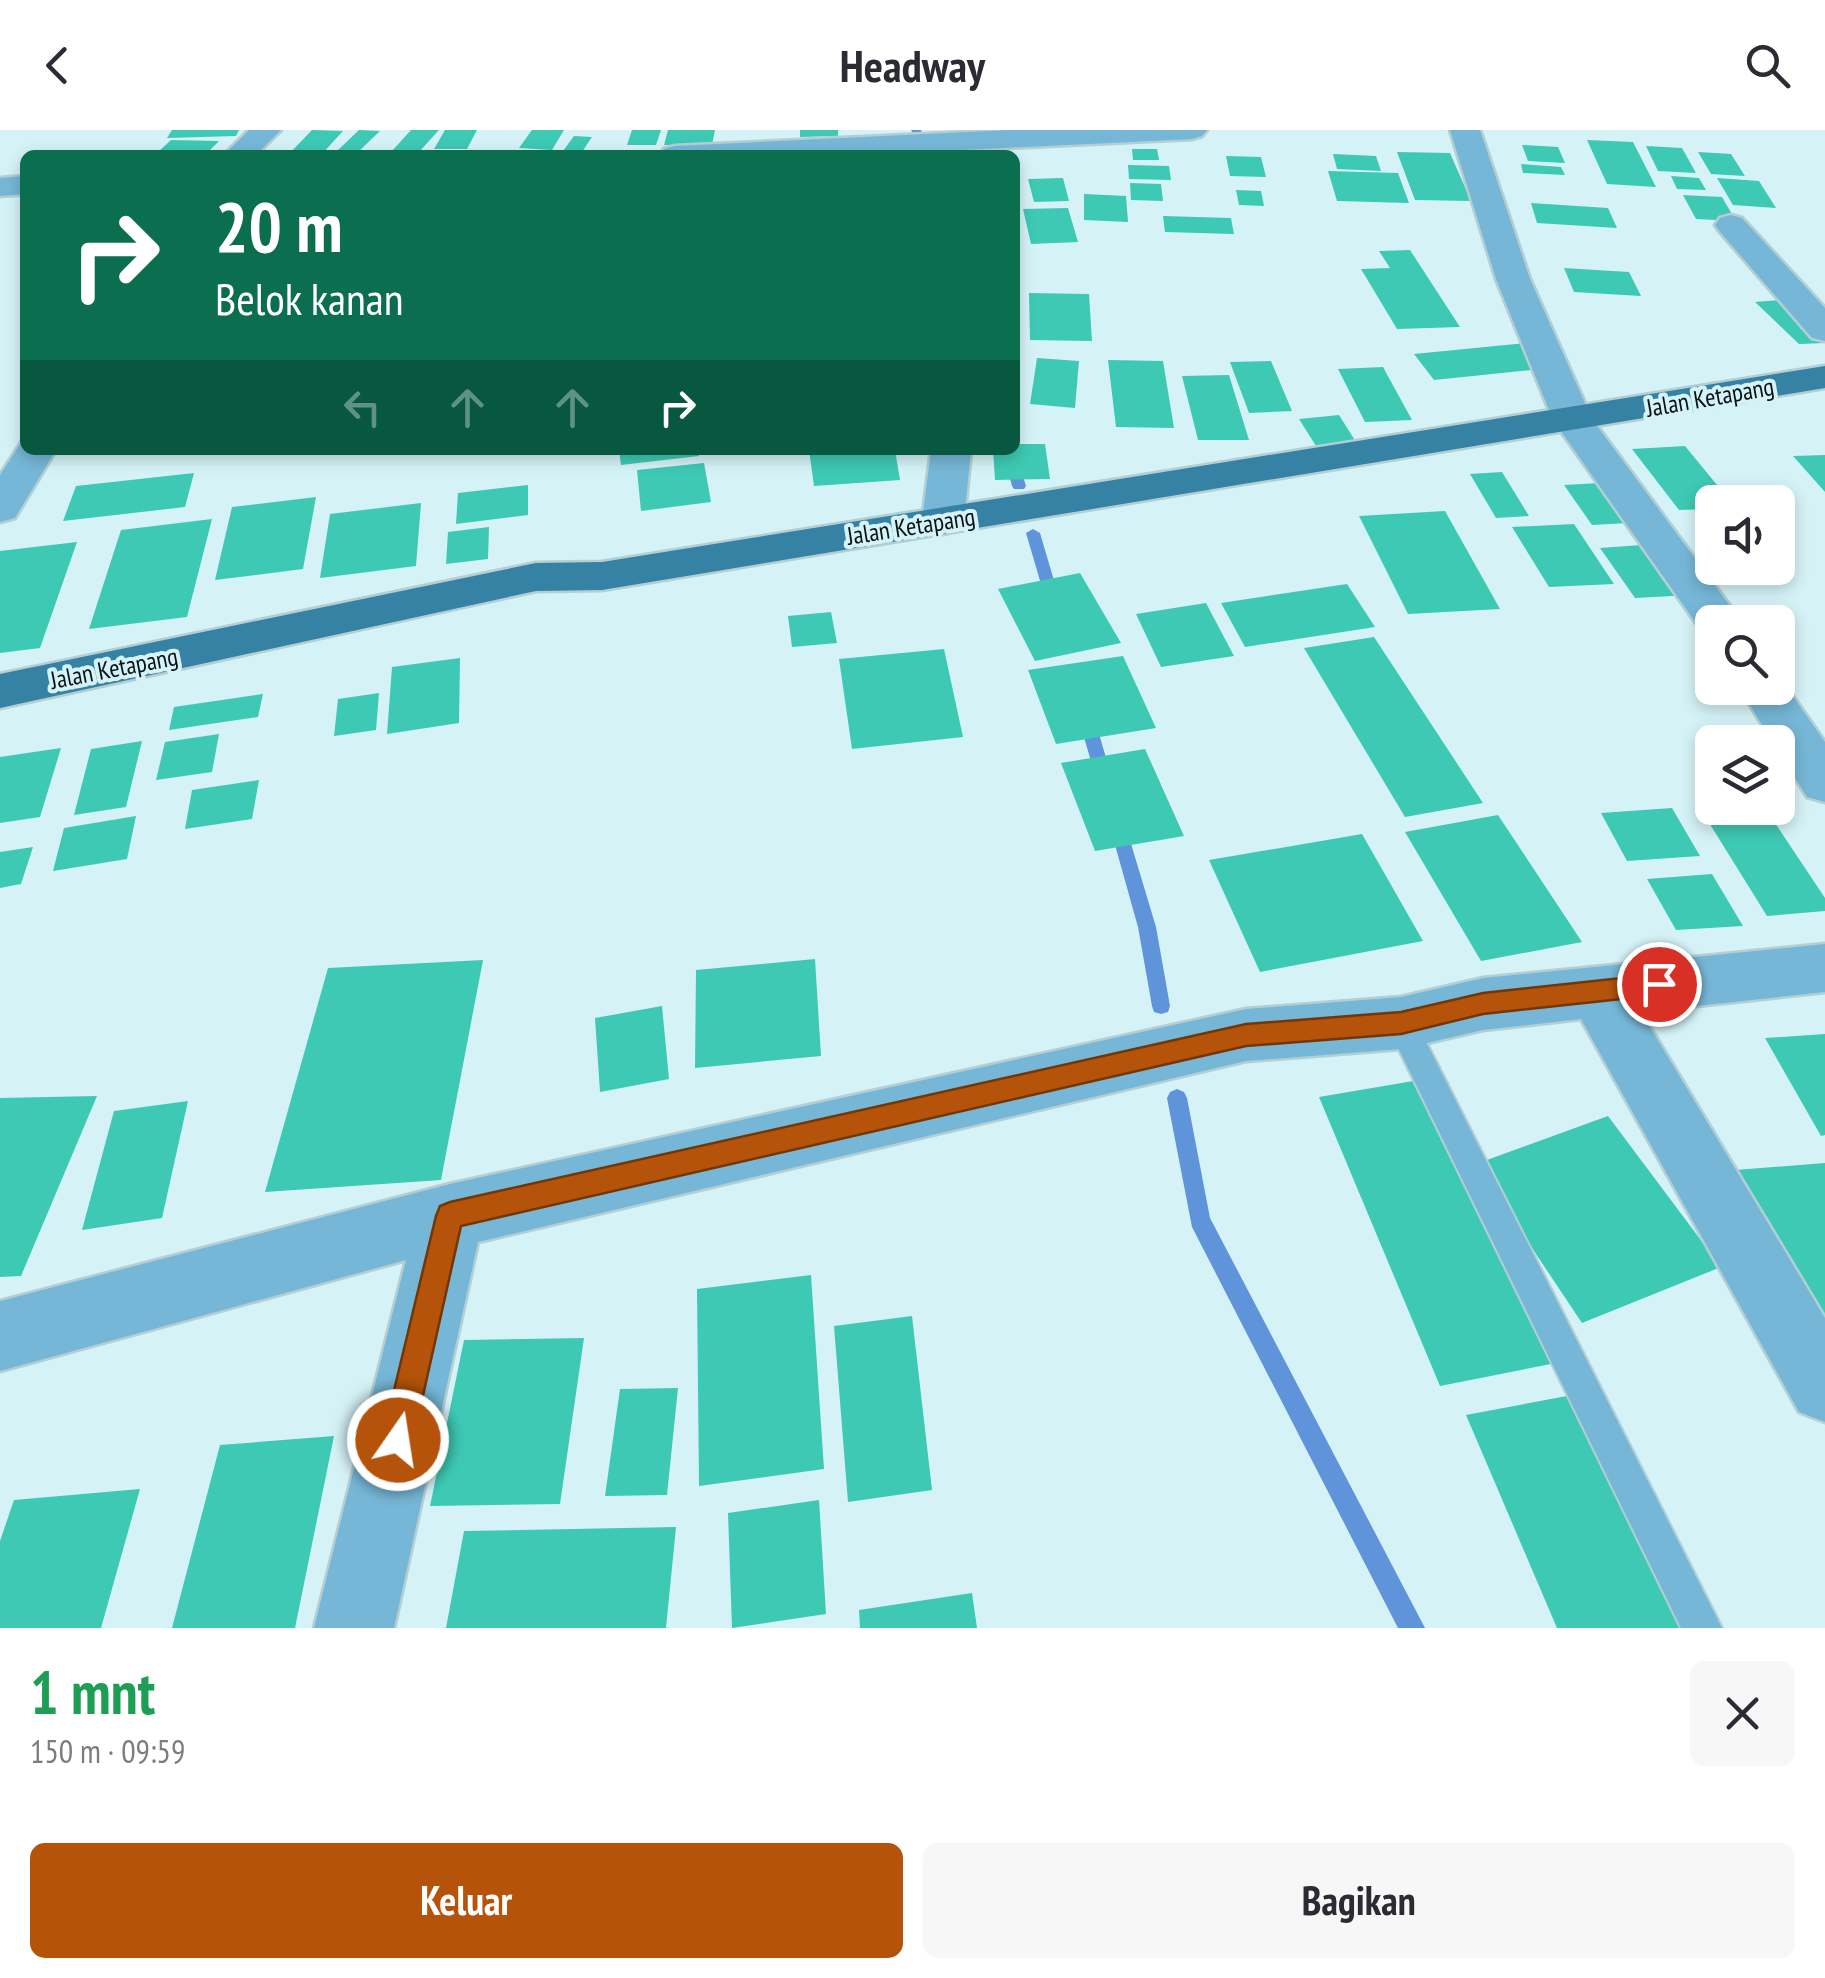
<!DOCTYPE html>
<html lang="id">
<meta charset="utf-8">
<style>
body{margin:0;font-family:"PT Sans Narrow",sans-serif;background:#f7f7f7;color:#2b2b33;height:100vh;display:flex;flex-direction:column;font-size:38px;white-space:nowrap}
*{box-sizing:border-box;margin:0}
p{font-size:32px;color:#7c7c81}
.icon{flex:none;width:55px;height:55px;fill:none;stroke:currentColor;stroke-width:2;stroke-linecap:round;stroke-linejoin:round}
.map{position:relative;height:1498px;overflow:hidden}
.drawer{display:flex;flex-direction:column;background:#fff;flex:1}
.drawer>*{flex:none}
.guide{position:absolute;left:20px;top:20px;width:1000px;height:305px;border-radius:15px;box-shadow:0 5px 15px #0003;background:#0b6e4f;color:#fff;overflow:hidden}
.buttons{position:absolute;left:1695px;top:355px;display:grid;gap:20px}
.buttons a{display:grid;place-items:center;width:100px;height:100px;border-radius:15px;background:#fff;box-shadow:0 5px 15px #0003;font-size:50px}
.pin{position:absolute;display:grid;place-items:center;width:85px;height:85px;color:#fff;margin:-42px;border:5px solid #fff;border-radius:50%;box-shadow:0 2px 10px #0007}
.me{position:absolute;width:110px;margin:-55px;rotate:13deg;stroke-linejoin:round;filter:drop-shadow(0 0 8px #0008)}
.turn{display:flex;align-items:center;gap:35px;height:210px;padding:0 30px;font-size:45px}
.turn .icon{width:130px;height:130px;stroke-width:2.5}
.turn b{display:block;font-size:70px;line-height:85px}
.lanes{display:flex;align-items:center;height:95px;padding:0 30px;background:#0003;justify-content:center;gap:50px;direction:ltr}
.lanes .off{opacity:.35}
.round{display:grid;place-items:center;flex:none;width:105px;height:105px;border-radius:15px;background:#f7f7f7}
.headline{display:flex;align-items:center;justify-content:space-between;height:170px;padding:0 30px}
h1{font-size:60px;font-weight:600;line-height:75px;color:#1e9e55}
.primary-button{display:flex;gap:20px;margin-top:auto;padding:20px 30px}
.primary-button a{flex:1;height:115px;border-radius:15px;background:#b45309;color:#fff;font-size:40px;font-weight:600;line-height:115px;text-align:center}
.primary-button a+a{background:#f7f7f7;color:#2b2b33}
header{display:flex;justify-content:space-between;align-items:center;height:130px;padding:0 30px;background:#fff;font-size:45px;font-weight:600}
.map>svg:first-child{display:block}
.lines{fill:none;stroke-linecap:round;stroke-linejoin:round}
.stream{fill:#5f93da;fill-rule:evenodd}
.building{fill:#3ec9b4}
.lane-casing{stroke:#b4cfd3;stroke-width:4}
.street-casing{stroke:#b4cfd3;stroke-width:5}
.primary-casing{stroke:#b4cfd3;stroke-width:5}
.lane{fill:#76b7d7;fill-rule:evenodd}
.street{fill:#76b7d7;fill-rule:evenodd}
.primary{fill:#3582a5;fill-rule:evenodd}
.route{fill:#b45309;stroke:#753606;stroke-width:2.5}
.labels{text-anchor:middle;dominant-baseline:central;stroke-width:8;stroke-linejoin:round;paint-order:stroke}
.far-street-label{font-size:25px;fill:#091315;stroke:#d5f3f7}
</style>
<header><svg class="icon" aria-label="back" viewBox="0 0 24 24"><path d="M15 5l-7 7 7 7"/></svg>Headway<svg class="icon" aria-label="search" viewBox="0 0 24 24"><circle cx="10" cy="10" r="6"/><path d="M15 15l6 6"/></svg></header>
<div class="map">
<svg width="1825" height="1498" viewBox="0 0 1825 1498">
<rect width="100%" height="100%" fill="#d5f3f7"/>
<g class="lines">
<!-- stream -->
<path class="stream" d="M911,0H921L922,3L914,5Z
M1003,320H1015L1026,356L1024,359H1014L1012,356Z
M1033,399L1040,403L1060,471L1058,474L1053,476L1046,471L1026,403Z
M1086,581L1094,587L1112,648L1104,654L1096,648L1078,587Z
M1118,690L1126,697L1156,797L1170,876L1168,882L1161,884L1154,882L1152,876L1138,797L1110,697Z
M1177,959L1184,962L1187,968L1210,1088L1425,1498H1398L1192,1097L1167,968L1170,962Z"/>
</g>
<!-- building -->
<path class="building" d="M172,0H239L236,6L167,8Z
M312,0L343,1L321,25L289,24Z
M359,0L380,1L358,22L337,21Z
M411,0H439L419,22L392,21Z
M445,0H477L467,19H434Z
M532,0H564L552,20L519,18Z
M632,0H661L656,15H627Z
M668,0H715L712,15H664Z
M800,0H838V6L800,7Z
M574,6L592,7L580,25H560Z
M171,10L219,11L206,24L158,22Z
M1587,10L1633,12L1656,57L1607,54Z
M1522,15L1558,17L1565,33L1528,31Z
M1646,16L1682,18L1696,43L1658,41Z
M1132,19H1157L1159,30H1133Z
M1397,22L1450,23L1471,71L1415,70Z
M1698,22L1731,24L1745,46L1711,44Z
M1333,24L1376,26L1381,41L1337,39Z
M1226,26L1261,27L1266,47L1230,46Z
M1521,34L1561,37L1565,45L1523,43Z
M1128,35L1169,36L1171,50L1129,49Z
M1328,41L1398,43L1409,73L1337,71Z
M1671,46L1699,48L1706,60L1677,59Z
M1063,48L1069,71L1034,72L1028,49Z
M1717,48L1759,51L1776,78L1733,75Z
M1130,53L1161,54L1163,71L1131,70Z
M1236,60L1261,61L1264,76L1239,75Z
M1084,64L1126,66L1128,92L1084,90Z
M1683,65L1722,67L1736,91L1696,89Z
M1531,73L1608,78L1617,98L1537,93Z
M1068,78L1078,112L1031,114L1023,79Z
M1163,86L1231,88L1234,104L1165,102Z
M1410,120L1460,197L1397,199L1361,139L1390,138L1379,121Z
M1564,138L1629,142L1641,166L1574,162Z
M1029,163L1089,164L1092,211L1030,210Z
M1781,170L1825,212V213L1799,214L1755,172Z
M1527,213L1550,238L1434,250L1414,224Z
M1037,228L1079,231L1075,278L1030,274Z
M1108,230L1163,231L1174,298L1116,297Z
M1271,231L1292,281L1249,283L1230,232Z
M1383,237L1412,290L1365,292L1338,239Z
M1229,245L1249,310H1198L1182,246Z
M1339,285L1356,312L1316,316L1299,289Z
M1015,314H1045L1050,349L995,350L993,320H1015Z
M1685,316L1731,372H1712V379L1679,380L1632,319Z
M619,320H698L699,326L621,335Z
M809,320H895L900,350L814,356Z
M1825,325V362L1793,326Z
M704,333L711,372L641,381L637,340Z
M1502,342L1529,386L1496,388L1470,344Z
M194,343L185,377L63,391L76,356Z
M1617,352L1646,392L1592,395L1564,355Z
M528,355V385L456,394L458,363Z
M316,367L303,439L215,450L232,377Z
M421,373L416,436L320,448L330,384Z
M1445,381L1500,479L1408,484L1359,386Z
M212,389L187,487L89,499L121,400Z
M1574,394L1614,454L1549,457L1512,397Z
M489,397L488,429L446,434L448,402Z
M77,412L40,518L0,523V421Z
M1655,414L1692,465L1635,468L1600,418Z
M1080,443L1121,513L1035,531L998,459Z
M1347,454L1375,497L1245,517L1221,473Z
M1206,473L1234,526L1161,537L1136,484Z
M831,482L837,513L792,517L788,486Z
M1374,507L1483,673L1405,687L1304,518Z
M944,519L963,607L852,619L839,529Z
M1123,526L1156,598L1056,614L1028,540Z
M460,528L459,593L387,604L392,537Z
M379,563L376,600L334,606L338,569Z
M263,564L258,587L169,600L174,577Z
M219,604L212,642L156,650L165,612Z
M142,611L126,677L74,685L91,619Z
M61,618L40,687L0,693V627Z
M1145,619L1184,706L1095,721L1061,633Z
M259,650L252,689L185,699L192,660Z
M1698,675L1765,678L1825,768V781L1767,786Z
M1672,678L1700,726L1627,731L1601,683Z
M1498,685L1582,812L1481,831L1405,702Z
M136,686L127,729L53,741L64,698Z
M1362,704L1423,811L1260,842L1209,730Z
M33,717L21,754L0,758V722Z
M1712,744L1743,796L1676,800L1647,749Z
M815,829L821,926L695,938L696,840Z
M483,830L441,1050L265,1062L328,838Z
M662,876L669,949L600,962L595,888Z
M1825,904V1005L1821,1006L1765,908Z
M1425,949L1561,1232L1440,1256L1319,967Z
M97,966L21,1146L0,1147V968Z
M188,971L162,1088L82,1100L114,981Z
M1608,986L1721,1137L1582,1193L1476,1034Z
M1825,1033V1213L1735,1040Z
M811,1145L824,1339L699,1356L697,1159Z
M912,1186L932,1360L848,1372L834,1196Z
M584,1208L560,1374L430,1376L464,1210Z
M678,1258L667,1365L605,1366L620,1259Z
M1583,1263L1697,1498H1557L1466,1285Z
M334,1306L295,1498H172L220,1315Z
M140,1359L101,1498H0V1411L14,1370Z
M819,1370L826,1484L732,1498L728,1383Z
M676,1397L666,1498H446L464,1401Z
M972,1463L977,1498H860L859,1480Z"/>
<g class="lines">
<!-- lane casing -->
<g class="lane-casing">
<path id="lane" d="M1401,880L1412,884L1722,1498H1681L1386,893L1390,884Z"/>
</g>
<!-- street casing -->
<g class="street-casing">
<path id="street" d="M249,0H281L256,25H224Z
M1010,0H1207L1202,6L1192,9L859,25H660L664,19L675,16Z
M1450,0H1480L1530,149L1592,289L1742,492H1712V506L1703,503L1553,290L1496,149Z
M25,46V64L0,66V48Z
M1731,85L1742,88L1825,178V211L1812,208L1720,102L1715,95L1720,88Z
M22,311H25V320H56L15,388L0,392V345Z
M931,320H971L964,391L958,400L943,404L928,400L922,391Z
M1778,545L1825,612V672L1807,667L1778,620V612H1773L1739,558H1778Z
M1825,814V862L1641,882L1825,1188V1292L1799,1282L1581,889L1483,900L1401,919L1246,931L478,1112L394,1498H314L406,1130L0,1241V1171L450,1054L1246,879L1401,867L1483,848Z"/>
</g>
<!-- primary casing -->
<g class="primary-casing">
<path id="primary" d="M1825,236V258L602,460L536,461L0,578V544L536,433L602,432Z"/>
</g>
<!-- lane -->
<use href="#lane" class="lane"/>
<!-- street -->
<use href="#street" class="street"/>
<!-- primary -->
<use href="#primary" class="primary"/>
</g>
<!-- route -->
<path class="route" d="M1659,844L1668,847L1671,854L1668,862L1659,865L1483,884L1401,904L1246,916L461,1096L413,1310L408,1321L398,1326L387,1321L382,1310L436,1086L440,1076L450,1072L1246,894L1401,882L1483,863Z"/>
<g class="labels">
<!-- far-street labels -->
<g class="far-street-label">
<text transform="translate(1710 267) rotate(-10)">Jalan Ketapang</text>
<text transform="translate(911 396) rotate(-9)">Jalan Ketapang</text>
<text transform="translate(114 538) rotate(-11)">Jalan Ketapang</text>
</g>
</g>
</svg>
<div class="buttons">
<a><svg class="icon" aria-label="sound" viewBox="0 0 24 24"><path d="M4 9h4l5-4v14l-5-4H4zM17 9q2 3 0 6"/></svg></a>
<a><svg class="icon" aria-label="search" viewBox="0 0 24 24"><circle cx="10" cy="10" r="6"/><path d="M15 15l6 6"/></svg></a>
<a><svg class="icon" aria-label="layers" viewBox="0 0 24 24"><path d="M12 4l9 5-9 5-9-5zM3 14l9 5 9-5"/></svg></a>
</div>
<div class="pin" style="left:1659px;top:854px;background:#d93025"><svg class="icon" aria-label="arrive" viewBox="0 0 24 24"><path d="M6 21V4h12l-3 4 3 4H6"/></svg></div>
<svg class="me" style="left:398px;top:1310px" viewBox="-20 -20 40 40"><circle r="17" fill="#b45309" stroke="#fff" stroke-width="3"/><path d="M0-11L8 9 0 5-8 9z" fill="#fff"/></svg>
<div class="guide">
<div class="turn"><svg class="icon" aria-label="right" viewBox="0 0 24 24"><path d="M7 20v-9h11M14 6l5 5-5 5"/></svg><div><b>20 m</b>Belok kanan</div></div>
<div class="lanes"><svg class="icon off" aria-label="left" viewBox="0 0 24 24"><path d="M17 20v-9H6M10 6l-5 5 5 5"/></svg><svg class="icon off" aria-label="ahead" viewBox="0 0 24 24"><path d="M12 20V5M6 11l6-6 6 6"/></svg><svg class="icon off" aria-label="ahead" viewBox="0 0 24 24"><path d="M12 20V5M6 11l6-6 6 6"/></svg><svg class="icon" aria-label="right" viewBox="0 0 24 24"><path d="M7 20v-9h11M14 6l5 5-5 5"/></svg></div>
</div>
</div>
<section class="drawer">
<div class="headline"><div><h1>1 mnt</h1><p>150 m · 09:59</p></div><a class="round"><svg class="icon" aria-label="close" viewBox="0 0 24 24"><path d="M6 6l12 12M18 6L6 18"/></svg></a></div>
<div class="primary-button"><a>Keluar</a><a>Bagikan</a></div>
</section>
